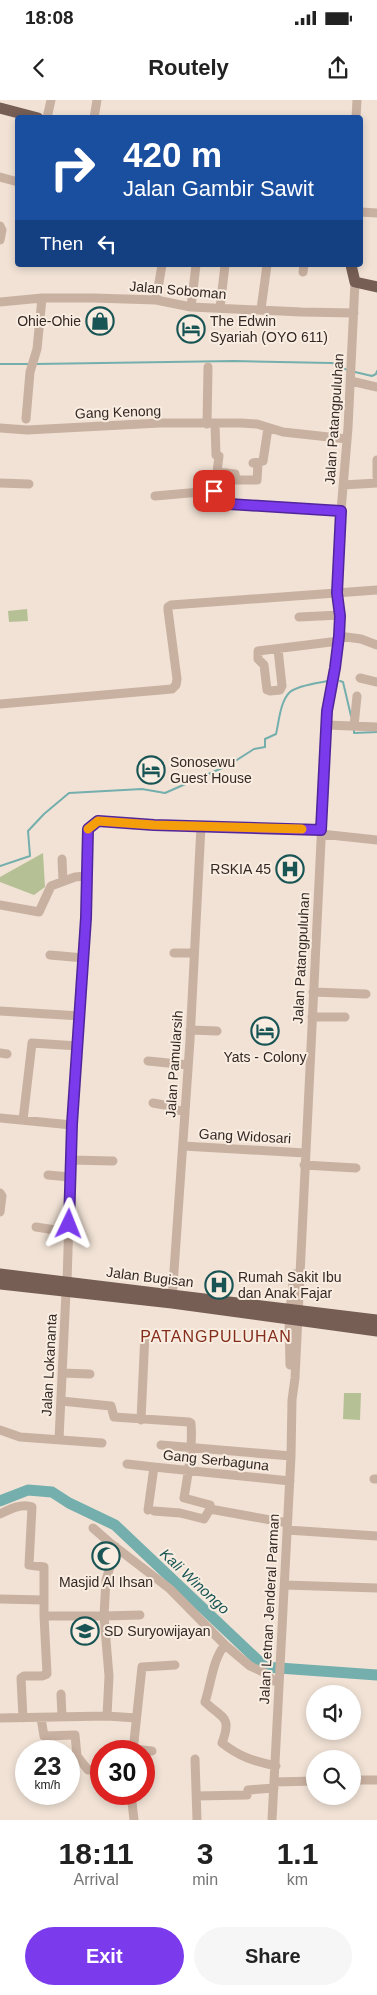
<!DOCTYPE html>
<style>
body{margin:0;font-family:Arial,sans-serif;background:#f6f6f6;color:#222;height:100vh;display:flex;flex-direction:column;font-size:19px;white-space:nowrap}
*{box-sizing:border-box;margin:0}
p{font-size:16px;color:#767676}
.icon{flex:none;width:28px;height:28px;fill:none;stroke:currentColor;stroke-width:2;stroke-linecap:round;stroke-linejoin:round}
.map{position:relative;height:1720px;overflow:hidden}
.details{display:flex;flex-direction:column;background:#fff;flex:1}
.details>*{flex:none}
.banner{position:absolute;left:15px;top:15px;width:348px;height:152px;border-radius:5px;box-shadow:0 2px 8px #0003;background:#1a4fa0;color:#fff;overflow:hidden}
.fabs{position:absolute;left:306px;top:1585px;display:grid;gap:10px}
.fabs a{display:grid;place-items:center;width:55px;height:55px;border-radius:50%;background:#fff;box-shadow:0 2px 8px #0003;font-size:25px}
.speed{position:absolute;left:15px;top:1640px;display:flex;gap:10px;font-size:25px;font-weight:700;text-align:center}
.speed>*{display:grid;place-content:center;width:65px;height:65px;border-radius:50%;background:#fff;box-shadow:0 2px 8px #0003;line-height:1}
.speed small{font-size:12px;font-weight:400}
.speed .limit{border:8px solid #d22;background:#fff;color:#111}
.pin{position:absolute;display:grid;place-items:center;width:42px;height:42px;color:#fff;margin:-21px;border-radius:10px;box-shadow:0 2px 8px #0006}
.me{position:absolute;width:55px;margin:-28px;rotate:2deg;stroke-linejoin:round;filter:drop-shadow(0 0 4px #0008)}
.turn{display:flex;align-items:center;gap:18px;height:105px;padding:0 25px;font-size:22px}
.turn .icon{width:65px;height:65px;stroke-width:2.5}
.turn b{display:block;font-size:35px;line-height:42px}
.then{display:flex;align-items:center;height:48px;padding:0 25px;background:#0003;gap:10px;font-size:19px}
.eta{display:flex;justify-content:space-evenly;align-items:center;height:85px;text-align:center}
.eta b{font-size:30px;font-weight:600;line-height:35px}
.primary-button{display:flex;gap:10px;margin-top:auto;padding:10px 25px}
.primary-button a{flex:1;height:58px;border-radius:30px;background:#7c3aed;color:#fff;font-size:20px;font-weight:600;line-height:58px;text-align:center}
.primary-button a+a{background:#f6f6f6;color:#222}
.status{display:flex;justify-content:space-between;align-items:center;height:35px;padding:0 25px;background:#fff;direction:ltr}
.status svg{height:14px;fill:currentColor}
header{display:flex;justify-content:space-between;align-items:center;height:65px;padding:0 25px;background:#fff;font-size:22px;font-weight:600}
.map>svg:first-child{display:block}
.green{fill:#b5c095}
.lines{fill:none;stroke-linecap:round;stroke-linejoin:round}
.stream{stroke:#74afad;stroke-width:2}
.river{stroke:#74afad;stroke-width:11}
.minor{stroke:#c9b1a1;stroke-width:9}
.major{stroke:#765e55;stroke-width:11}
.route-casing{stroke:#51269a;stroke-width:12}
.route{stroke:#7c3aed;stroke-width:9}
.slow{stroke:#f59e0b;stroke-width:9}
.labels{text-anchor:middle;dominant-baseline:central;stroke-width:4;stroke-linejoin:round;paint-order:stroke}
.street-label{font-size:14px;fill:#332824;stroke:#f9ede1}
.poi-label{font-size:14px;fill:#332824;stroke:#f9ede1;text-anchor:start}
.water-label{font-size:15px;font-style:italic;fill:#195555;stroke:#f9ede1}
.quarter-label{font-size:16px;letter-spacing:1px;fill:#842d1b;stroke:#f9ede1}
</style>
<div class="status"><b>18:08</b><svg viewBox="0 0 49 12"><path d="M0 12V9h3v3zM5 12V6h3v6zM10 12V3h3v9zM15 12V0h3v12zM26 1h20v11H26zM47 4h2v5h-2z"/></svg></div>
<header><svg class="icon" aria-label="back" viewBox="0 0 24 24"><path d="M15 5l-7 7 7 7"/></svg>Routely<svg class="icon" aria-label="share" viewBox="0 0 24 24"><path d="M12 15V3M7 8l5-5 5 5M5 13v7h14v-7"/></svg></header>
<div class="map">
<svg width="377" height="1720" viewBox="0 0 377 1720">
<rect width="100%" height="100%" fill="#f1e2d5"/>
<!-- green -->
<path class="green" d="M27,509L28,521L9,522L8,511Z
M43,753L45,787L34,795L0,782V777Z
M344,1293H361L360,1320L343,1319Z"/>
<g class="lines">
<!-- stream -->
<path class="stream" d="M0,264H29
M36,264L234,261L331,263L338,264L339,267L348,270
M355,272L372,276L376,274L377,271
M340,581L343,582L351,616
M354,630V633L377,632
M0,766L30,756L28,731L44,714L69,693L142,689L165,693L229,665L254,649L265,647V639L276,634C279,622 280,601 290,592C298,585 318,583 328,581"/>
<!-- river -->
<path class="river" d="M0,1401L28,1390L52,1392L69,1403L115,1425L265,1567L377,1575"/>
<!-- minor -->
<path class="minor" d="M47,18L51,0
M94,18L97,0
M356,18L357,0
M0,77L18,82
M360,112L377,113
M0,126L2,130L0,140
M303,172L304,165
M156,200L162,165
M0,202L42,198H94L156,200L191,207L301,212L354,213
M191,207L196,165
M220,208L225,165
M261,209L267,165
M351,281L377,287
M26,319L30,272L37,249L42,198
M207,324L208,267
M215,324L216,355L219,356L217,372
M0,328L27,330L160,323H241L257,324L283,332L347,339
M377,360V376
M253,363L263,361L268,328
M0,383L29,384
M343,385L377,383
M212,391L217,372L235,374L236,380H257L258,363
M155,396L212,391L215,392L218,401L224,403L341,411
M299,517L340,515
M339,536L361,539L377,545
M360,578L377,582
M267,590L264,565L258,559V551L339,541
M270,591L280,590L282,586L278,549
M0,604L172,589L176,585L177,579L168,510V507L171,505L377,490
M326,625L377,627
M354,626L357,596
M321,734L377,740
M62,759L63,781
M0,805L39,812L51,786L75,777L86,776
M174,853H194
M50,855L84,858
M313,892L366,894
M0,911L80,916
M312,917H345
M190,930L217,931
M0,953L7,954
M148,961L188,965
M153,1003L170,1006L174,1010L185,1011
M0,1018L72,1025
M23,1020L32,943L78,946
M183,1046L305,1053
M71,1060L113,1061
M304,1065L356,1068
M48,1075L70,1077
M0,1093L2,1096L0,1112
M36,1127L68,1132
M67,1182L72,1025L86,818L88,729L98,721L155,725L321,730
M172,1200L190,940L201,726
M290,1265L289,1219L294,1174
M62,1273L90,1274
M61,1301L111,1306L114,1317L189,1322L191,1323C193,1348 188,1374 184,1398L210,1405V1409L287,1423
M141,1320L145,1233
M0,1330L20,1337L102,1343
M59,1339L66,1192
M161,1345L291,1356
M127,1364L154,1367
M374,1379H377
M148,1410L154,1367L290,1381
M154,1411L180,1413L204,1419L210,1409
M0,1414C10,1409 22,1403 32,1407L29,1465L44,1467V1516
M93,1428L109,1442L170,1489L225,1545
M287,1430L377,1436
M116,1447L106,1480L104,1516L140,1515
M285,1485L377,1488
M0,1499L44,1500
M61,1594L62,1617
M0,1618L107,1616L136,1618
M23,1618L21,1578L24,1576H42L47,1574L44,1516H104L109,1576L107,1616
M41,1618L44,1636L75,1635L77,1656L88,1670L101,1669
M133,1649L152,1651
M133,1651L142,1567L175,1565
M195,1659L197,1720
M276,1666C253,1661 240,1657 222,1643C232,1616 223,1619 205,1602C211,1584 213,1558 225,1545L250,1566L265,1573L274,1581L279,1582
M352,1680H377
M274,1682L315,1681
M131,1694L134,1720
M196,1696L247,1695L248,1690L274,1688
M272,1720L291,1356L292,1300L295,1278L327,617L339,536L340,515L337,493L341,411L348,328L355,182"/>
<!-- major -->
<path class="major" d="M0,8L38,18
M351,165L355,182L377,187
M0,1174L377,1220
M0,1184L172,1203L377,1231"/>
</g>
<g class="lines">
<!-- route casing -->
<g class="route-casing">
<path id="route" d="M69,1124L72,1024L86,818L88,729L98,721L154,725L321,730L327,611L335,568L339,536L340,516L337,493L341,411L229,404L218,401L214,391"/>
</g>
<!-- route -->
<use href="#route" class="route"/>
<!-- slow -->
<path class="slow" d="M88,729L98,721L154,725L302,729"/>
</g>
<!-- icons -->
<defs>
<g id="shop-ring" transform="scale(1.4375)"><circle r="9.5" fill="#f9ede1" stroke="#195555" stroke-width="1.5"/><path d="M-5-2.5h2.3a2.7 3.5 0 0 1 5.4 0H5L5.5 6h-11ZM-1.5-2.5h3a1.5 2.3 0 0 0-3 0Z" fill="#195555"/></g>
<g id="hotel-ring" transform="scale(1.4375)"><circle r="9.5" fill="#f9ede1" stroke="#195555" stroke-width="1.5"/><path d="M-6-4.5h1.5V1H6V5H4.5V3h-9V5H-6ZM-4 0a1.8 1.8 0 1 1 3.6 0ZM.5 0V-2.5h3Q6-2.5 6 0Z" fill="#195555"/></g>
<g id="hospital-ring" transform="scale(1.4375)"><circle r="9.5" fill="#f9ede1" stroke="#195555" stroke-width="1.5"/><path d="M-5-5h3v3.5h4V-5h3V5h-3V1.5h-4V5h-3Z" fill="#195555"/></g>
<g id="mosque-ring" transform="scale(1.4375)"><circle r="9.5" fill="#f9ede1" stroke="#195555" stroke-width="1.5"/><path d="M3.5-4.9A6 6 0 1 0 3.5 4.9A5 5 0 1 1 3.5-4.9Z" fill="#195555"/></g>
<g id="school-ring" transform="scale(1.4375)"><circle r="9.5" fill="#f9ede1" stroke="#195555" stroke-width="1.5"/><path d="M0-5L7-2L0 1L-7-2ZM-4 1L0 2.5L4 1V4Q0 6-4 4Z" fill="#195555"/></g>
</defs>
<g fill-rule="evenodd">
<use href="#shop-ring" x="100" y="221"/>
<use href="#hotel-ring" x="191" y="229"/>
<use href="#hotel-ring" x="151" y="670"/>
<use href="#hospital-ring" x="290" y="769"/>
<use href="#hotel-ring" x="265" y="931"/>
<use href="#hospital-ring" x="219" y="1185"/>
<use href="#mosque-ring" x="106" y="1456"/>
<use href="#school-ring" x="85" y="1531"/>
</g>
<g class="labels">
<!-- street labels -->
<g class="street-label">
<text transform="translate(178 190) rotate(5)">Jalan Soboman</text>
<text transform="translate(118 312) rotate(-2)">Gang Kenong</text>
<text transform="translate(334 319) rotate(-86)">Jalan Patangpuluhan</text>
<text transform="translate(301 858) rotate(-87)">Jalan Patangpuluhan</text>
<text transform="translate(174 964) rotate(-86)">Jalan Pamularsih</text>
<text transform="translate(245 1036) rotate(3)">Gang Widosari</text>
<text transform="translate(150 1177) rotate(7)">Jalan Bugisan</text>
<text transform="translate(49 1265) rotate(-87)">Jalan Lokananta</text>
<text transform="translate(216 1360) rotate(6)">Gang Serbaguna</text>
<text transform="translate(269 1509) rotate(-87)">Jalan Letnan Jenderal Parman</text>
</g>
<!-- poi labels -->
<g class="poi-label">
<text x="81" y="221" text-anchor="end">Ohie-Ohie</text>
<text x="210" y="221">The Edwin<tspan x="210" dy="16">Syariah (OYO 611)</tspan></text>
<text x="170" y="662">Sonosewu<tspan x="170" dy="16">Guest House</tspan></text>
<text x="271" y="769" text-anchor="end">RSKIA 45</text>
<text x="265" y="957" text-anchor="middle">Yats - Colony</text>
<text x="238" y="1177">Rumah Sakit Ibu<tspan x="238" dy="16">dan Anak Fajar</tspan></text>
<text x="106" y="1482" text-anchor="middle">Masjid Al Ihsan</text>
<text x="104" y="1531">SD Suryowijayan</text>
</g>
<!-- water labels -->
<g class="water-label">
<text transform="translate(195 1481) rotate(43)">Kali Winongo</text>
</g>
<!-- quarter labels -->
<g class="quarter-label">
<text x="216" y="1236">PATANGPULUHAN</text>
</g>
</g>
</svg>
<div class="fabs">
<a><svg class="icon" aria-label="sound" viewBox="0 0 24 24"><path d="M4 9h4l5-4v14l-5-4H4zM17 9q2 3 0 6"/></svg></a>
<a><svg class="icon" aria-label="search" viewBox="0 0 24 24"><circle cx="10" cy="10" r="6"/><path d="M15 15l6 6"/></svg></a>
</div>
<div class="speed"><div>23<small>km/h</small></div><div class="limit">30</div></div>
<div class="pin" style="left:214px;top:391px;background:#d93025"><svg class="icon" aria-label="arrive" viewBox="0 0 24 24"><path d="M6 21V4h12l-3 4 3 4H6"/></svg></div>
<svg class="me" style="left:69px;top:1124px" viewBox="-20 -20 40 40"><path d="M0-17L14 15 0 8-14 15z" fill="#7c3aed" stroke="#fff" stroke-width="4"/></svg>
<div class="banner">
<div class="turn"><svg class="icon" aria-label="right" viewBox="0 0 24 24"><path d="M7 20v-9h11M14 6l5 5-5 5"/></svg><div><b>420 m</b>Jalan Gambir Sawit</div></div>
<div class="then">Then<svg class="icon" aria-label="left" viewBox="0 0 24 24"><path d="M17 20v-9H6M10 6l-5 5 5 5"/></svg></div>
</div>
</div>
<section class="details">
<div class="eta">
<div><b>18:11</b><p>Arrival</p></div>
<div><b>3</b><p>min</p></div>
<div><b>1.1</b><p>km</p></div>
</div>
<div class="primary-button"><a>Exit</a><a>Share</a></div>
</section>
